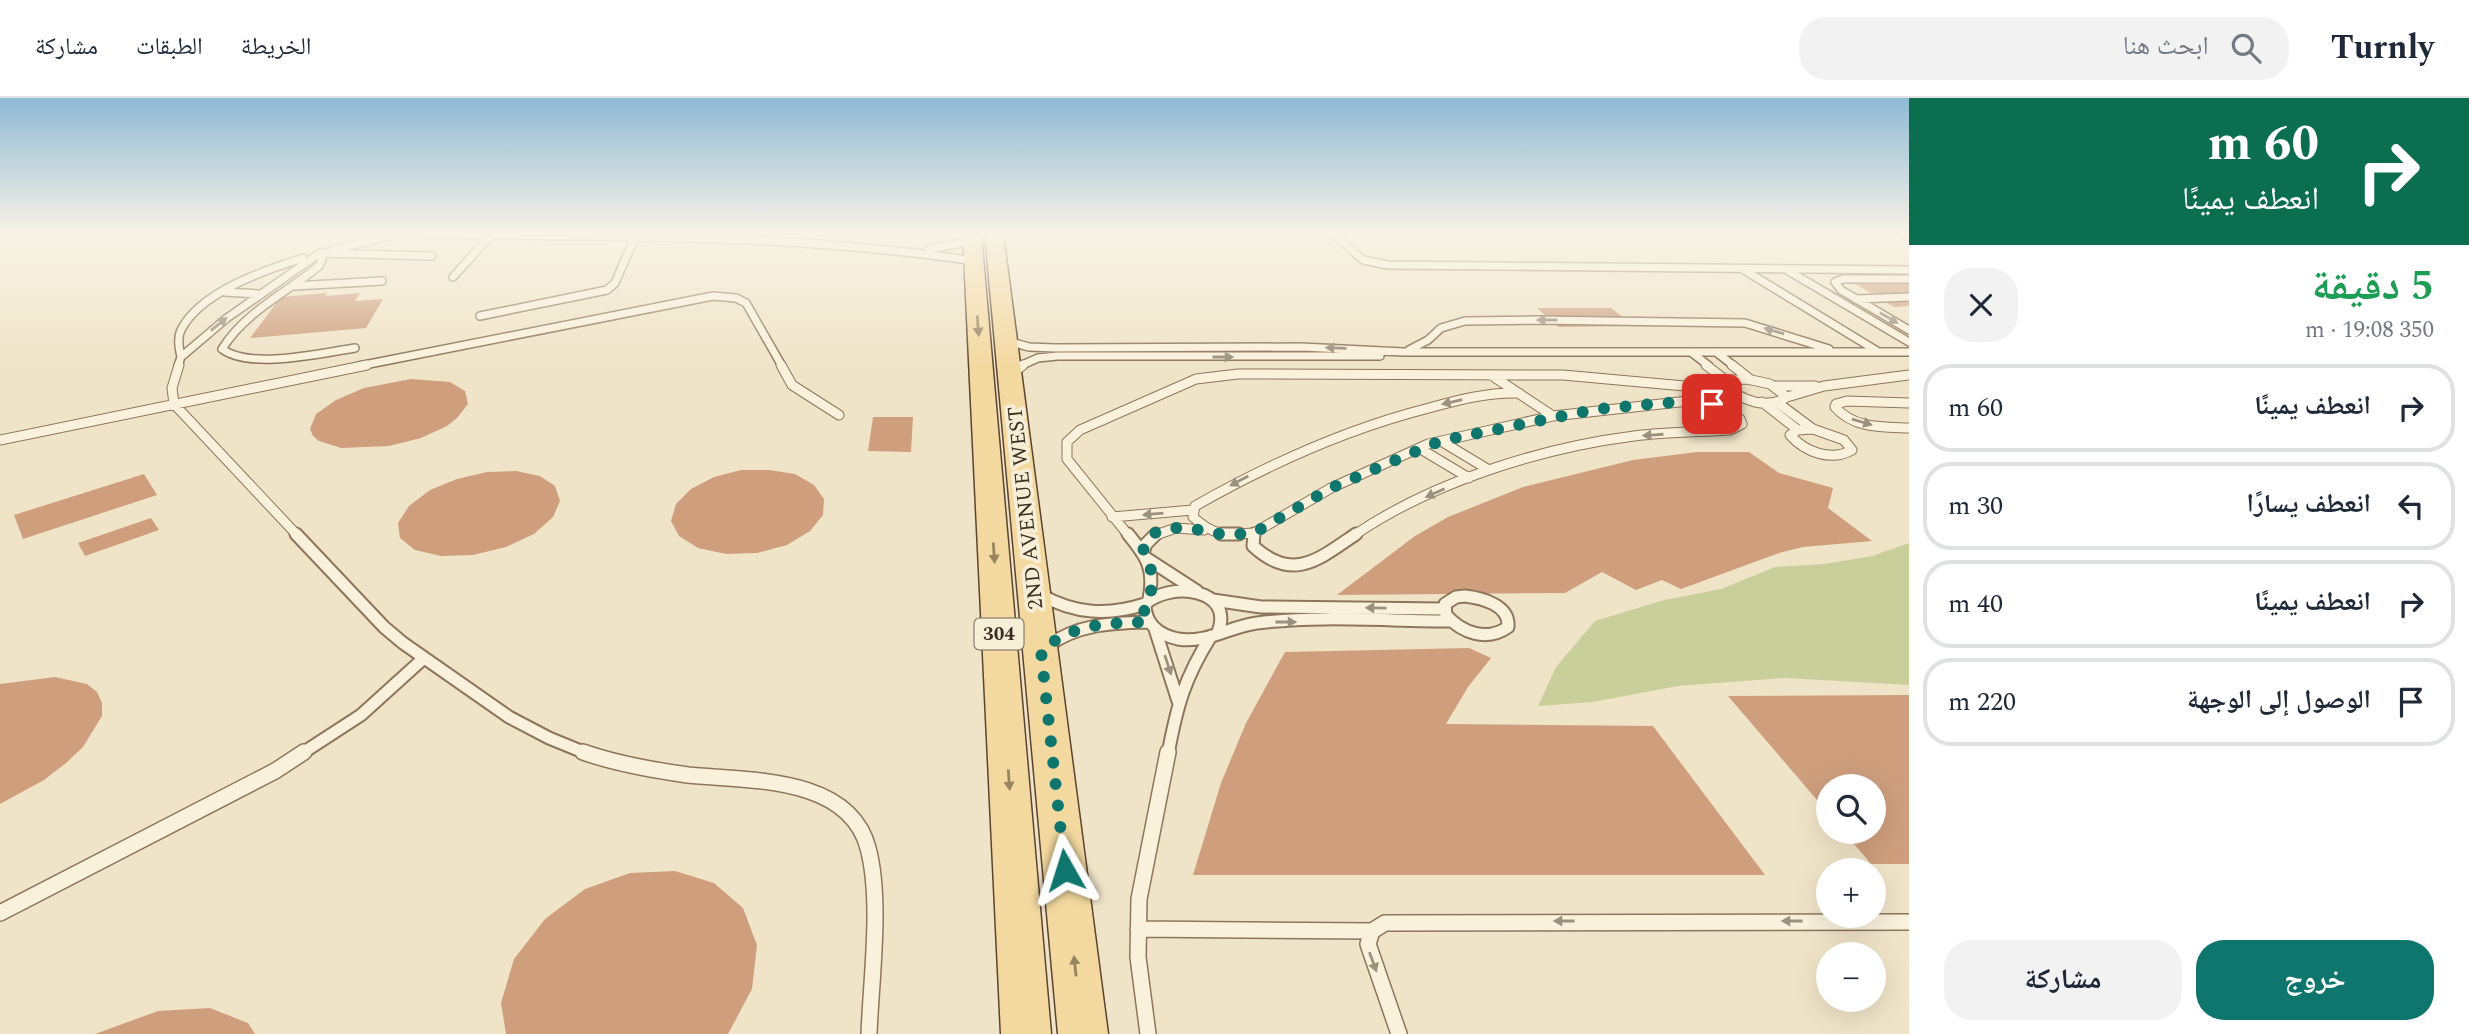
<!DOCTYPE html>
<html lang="ar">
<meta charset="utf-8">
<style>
body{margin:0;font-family:Spectral,"Noto Naskh Arabic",serif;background:#f2f2f3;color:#1f2937;direction:rtl;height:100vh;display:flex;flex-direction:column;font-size:26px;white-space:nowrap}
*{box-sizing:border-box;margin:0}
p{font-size:23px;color:#747a83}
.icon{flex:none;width:38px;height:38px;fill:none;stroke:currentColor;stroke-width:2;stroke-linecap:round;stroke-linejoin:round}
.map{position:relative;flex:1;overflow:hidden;direction:ltr}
.details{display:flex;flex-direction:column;background:#fff;width:560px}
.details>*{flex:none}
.guide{background:#0b6e4f;color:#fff;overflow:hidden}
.buttons{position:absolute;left:1816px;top:676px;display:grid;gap:14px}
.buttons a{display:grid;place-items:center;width:70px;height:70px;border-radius:50%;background:#fff;box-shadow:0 7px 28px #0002;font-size:35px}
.pin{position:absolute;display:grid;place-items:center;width:60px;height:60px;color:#fff;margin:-30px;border-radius:14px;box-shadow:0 4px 10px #0006}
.me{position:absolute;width:77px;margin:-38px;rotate:354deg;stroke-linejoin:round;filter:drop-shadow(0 0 5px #0008)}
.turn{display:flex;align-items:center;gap:24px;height:147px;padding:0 35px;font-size:32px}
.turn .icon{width:91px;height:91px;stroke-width:2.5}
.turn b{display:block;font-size:49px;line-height:60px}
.round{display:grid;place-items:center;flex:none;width:74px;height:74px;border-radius:28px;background:#f2f2f3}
.summary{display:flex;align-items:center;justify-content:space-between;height:119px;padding:0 35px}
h1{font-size:42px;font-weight:700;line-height:52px;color:#1e9e55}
.button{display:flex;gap:14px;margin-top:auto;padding:14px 35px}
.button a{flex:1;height:80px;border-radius:28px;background:#0f766e;color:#fff;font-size:28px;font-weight:700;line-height:80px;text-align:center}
.button a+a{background:#f2f2f3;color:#1f2937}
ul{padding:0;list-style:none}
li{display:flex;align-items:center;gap:21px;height:88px;margin:0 14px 10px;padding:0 21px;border:4px solid #e0e1e3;border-radius:28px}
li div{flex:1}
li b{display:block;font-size:26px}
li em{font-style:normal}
header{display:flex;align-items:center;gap:42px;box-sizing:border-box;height:98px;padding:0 35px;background:#fff;border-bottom:2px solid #e0e1e3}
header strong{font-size:33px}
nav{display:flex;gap:38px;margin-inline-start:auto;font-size:24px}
.search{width:490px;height:63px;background:#f2f2f3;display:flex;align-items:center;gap:18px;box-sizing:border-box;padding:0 24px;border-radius:28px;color:#747a83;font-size:26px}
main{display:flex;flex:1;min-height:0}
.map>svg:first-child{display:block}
.green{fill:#c9cf9b}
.building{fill:#cf9f7d}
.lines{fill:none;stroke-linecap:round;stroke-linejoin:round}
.lane-far3-casing{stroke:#8d765c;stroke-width:10}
.lane-far2-casing{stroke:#8d765c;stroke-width:11}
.lane-far1-casing{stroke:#8d765c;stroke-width:15}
.lane-casing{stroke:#8d765c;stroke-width:18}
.primary-casing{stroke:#5b4430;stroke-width:3}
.lane-far3{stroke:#faf1dc;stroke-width:7}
.lane-far2{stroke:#faf1dc;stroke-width:9}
.lane-far1{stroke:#faf1dc;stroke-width:11}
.lane{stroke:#faf1dc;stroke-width:15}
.primary{fill:#f3d9a0;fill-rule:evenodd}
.oneway{fill:#9c907e}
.oneway2{fill:#988460}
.route{stroke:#0f766e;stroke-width:12;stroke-dasharray:0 21.6}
.labels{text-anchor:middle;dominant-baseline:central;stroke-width:7;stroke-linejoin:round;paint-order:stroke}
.shield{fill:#f7eed8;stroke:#756857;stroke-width:2}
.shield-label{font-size:19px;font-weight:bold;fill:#3d2e20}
.street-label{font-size:21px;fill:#3d2e20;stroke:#f7eed8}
</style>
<header>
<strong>Turnly</strong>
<div class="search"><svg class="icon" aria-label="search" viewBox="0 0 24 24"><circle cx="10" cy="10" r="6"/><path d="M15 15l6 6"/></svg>ابحث هنا</div>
<nav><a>الخريطة</a><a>الطبقات</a><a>مشاركة</a></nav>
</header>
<main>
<section class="details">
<div class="guide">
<div class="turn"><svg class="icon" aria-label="right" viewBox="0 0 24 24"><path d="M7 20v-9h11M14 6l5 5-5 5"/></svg><div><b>60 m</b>انعطف يمينًا</div></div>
</div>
<div class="summary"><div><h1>5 دقيقة</h1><p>350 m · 19:08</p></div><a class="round"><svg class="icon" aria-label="close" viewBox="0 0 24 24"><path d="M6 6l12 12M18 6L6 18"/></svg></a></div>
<ul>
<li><svg class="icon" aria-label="right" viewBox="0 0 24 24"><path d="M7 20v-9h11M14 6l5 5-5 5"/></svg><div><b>انعطف يمينًا</b></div><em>60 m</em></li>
<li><svg class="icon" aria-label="left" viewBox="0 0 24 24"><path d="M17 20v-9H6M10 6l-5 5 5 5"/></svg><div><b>انعطف يسارًا</b></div><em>30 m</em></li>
<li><svg class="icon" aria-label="right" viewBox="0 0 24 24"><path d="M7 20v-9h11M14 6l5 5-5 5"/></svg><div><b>انعطف يمينًا</b></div><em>40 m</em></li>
<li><svg class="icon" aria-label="arrive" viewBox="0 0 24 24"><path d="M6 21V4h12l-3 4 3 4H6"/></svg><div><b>الوصول إلى الوجهة</b></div><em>220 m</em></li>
</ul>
<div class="button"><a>خروج</a><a>مشاركة</a></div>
</section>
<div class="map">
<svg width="1909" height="936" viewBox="0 0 1909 936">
<rect width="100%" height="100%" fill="#f0e4c8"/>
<!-- green -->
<path class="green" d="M1909,445V587L1785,580L1678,588L1593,604L1538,608L1556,569L1595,523L1664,502L1721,491L1775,469L1824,466L1872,458Z"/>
<!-- building -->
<path class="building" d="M1850,183H1909V195H1871Z
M327,195L325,198L360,195L355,203L383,201L366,230L250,240L281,199Z
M1882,202H1909V208L1894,209Z
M1537,210H1611L1634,228L1558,229Z
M411,281L450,284L465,293L468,306L457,320L447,328L421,340L389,348L341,350L319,343L313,338L310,331L316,316L336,302L364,290Z
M873,319H913L911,354L868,353Z
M1697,354H1749L1779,375L1833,390L1828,410L1872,443L1803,449L1779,455L1681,491L1662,482L1636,492L1602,474L1565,495L1337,497L1415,438L1448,419L1523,389L1633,362Z
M741,372H769L795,376L814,387L824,401L823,417L810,433L787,447L757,455L726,456L698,450L679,438L671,423L676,406L691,391L714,379Z
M516,373L540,378L555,388L560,403L553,419L534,436L506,449L473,457L441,458L415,452L400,440L398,425L409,408L430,392L457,381L487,374Z
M144,376L157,397L23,441L14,417Z
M151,420L159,432L85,458L78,445Z
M1469,550L1491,560L1468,589L1446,626L1653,628L1765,777H1193L1221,685L1246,625L1285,554Z
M55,579L87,586L97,594L102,605V618L83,649L66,665L44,682L0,706V586Z
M1909,597V766H1871L1843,733H1874V688H1829V716L1728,598Z
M675,773L714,785L743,810L757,847L752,891L728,936H506L501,905L514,861L545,821L585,791L630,775Z
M210,910L248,925L255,936H95L158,913Z"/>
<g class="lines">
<!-- lane-far3 casing -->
<g class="lane-far3-casing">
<path id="lane-far3" d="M417,136C602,139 790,135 974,163
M1334,136L1363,162L1388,167L1909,172
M1904,136L1909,138
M929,151L961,145L972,138
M332,152L397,136
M320,155L322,161L319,168C286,195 245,214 222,251C250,272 321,255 355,250
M1744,172L1877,253
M1787,172L1909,244
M453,179L491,137
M1909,181H1843L1835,184L1841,192L1909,232
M294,188L382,183
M225,194L258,196
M1856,201L1909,199
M480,218L607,192L615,185L635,139
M1007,243L1029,249L1055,250L1301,249L1404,254H1909
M1409,252L1428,242L1441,230L1465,223L1537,222L1745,225L1829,251
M1691,254L1709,268
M1716,254L1734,268
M181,259C179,250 177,240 181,232C200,194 265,172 303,160
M178,268L181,259L227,220L320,155L432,158
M359,268L713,198L736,200L746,205L782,268
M1020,268L1038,260L1057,258H1380"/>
</g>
<!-- lane-far2 casing -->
<g class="lane-far2-casing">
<path id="lane-far2" d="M179,267L172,290L174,306L298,438
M781,267L792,287L839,317
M1706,267L1728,284
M1732,267L1751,282
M1011,277L1023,267
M1491,277L1553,318
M1747,281L1770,286L1787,299C1767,312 1741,303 1726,287L1732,282Z
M1775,288H1815
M1787,299L1824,288L1909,277
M1762,304L1798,332
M1778,305L1813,331
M1909,305L1847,303L1836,306L1835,309C1854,331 1883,329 1909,330
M1813,331L1844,342L1852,352C1831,364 1805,354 1790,337L1798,332Z
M0,342L367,267
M1441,343L1489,372
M1419,350L1469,380
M1112,419L1193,412
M1254,435C1226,437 1215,439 1193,419L1195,408C1269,366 1346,331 1429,310C1458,302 1488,294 1519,295
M1254,435L1331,390L1428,346L1553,318L1688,303L1724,310L1740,321L1742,326L1730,332C1698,334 1665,334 1634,338C1540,350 1432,384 1353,438
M1129,438L1067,361V344L1080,332L1196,281L1238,276L1563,277L1729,292
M1153,438L1176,430L1204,432
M1254,438V435"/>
</g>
<!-- lane-far1 casing -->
<g class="lane-far1-casing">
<path id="lane-far1" d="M296,436L384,529L403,545L509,619L549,640L588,656
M1128,436C1147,459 1155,471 1149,501
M1221,436H1239
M1254,436L1253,448C1293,485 1319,461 1356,436
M1143,455L1146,446L1156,436
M1146,460L1197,493
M1041,497C1075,516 1108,518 1145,506
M1465,498C1482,500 1510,507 1508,529C1487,544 1462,535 1446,517L1445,506L1456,499Z
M1213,502L1261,509L1444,511
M1155,531L1178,603
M1218,534C1235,490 1170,483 1145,506C1145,526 1159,537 1178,541C1206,546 1231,528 1257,525C1321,517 1387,523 1451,523
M1046,549C1077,526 1111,525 1148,524
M301,656L361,617L424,560
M1168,656C1177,608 1184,581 1211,538"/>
</g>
<!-- lane casing -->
<g class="lane-casing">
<path id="lane" d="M583,654C617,666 652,672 688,677C746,683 849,677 868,750C882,802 871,881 869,936
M0,815L275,673L304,654
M1138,831L1372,833
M1148,936L1138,859L1139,801L1168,654
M1399,936L1368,846L1372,833L1385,825L1909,824"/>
</g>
<!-- primary casing -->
<g class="primary-casing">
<path id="primary" d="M963,136H981L1051,936H1001Z
M985,136H1003L1108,936H1058Z"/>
</g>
<!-- lane-far3 -->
<use href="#lane-far3" class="lane-far3"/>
<!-- lane-far2 -->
<use href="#lane-far2" class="lane-far2"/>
<!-- lane-far1 -->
<use href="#lane-far1" class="lane-far1"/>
<!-- lane -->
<use href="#lane" class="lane"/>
<!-- primary -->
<use href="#primary" class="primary"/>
</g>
<!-- one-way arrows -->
<defs><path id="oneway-solid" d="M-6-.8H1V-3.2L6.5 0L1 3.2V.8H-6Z" transform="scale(1.75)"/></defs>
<g class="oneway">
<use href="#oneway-solid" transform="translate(1889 220) rotate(30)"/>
<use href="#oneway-solid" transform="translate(1547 222) rotate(-180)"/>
<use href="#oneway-solid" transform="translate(219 226) rotate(-39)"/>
<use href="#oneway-solid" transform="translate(1774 233) rotate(-164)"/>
<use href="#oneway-solid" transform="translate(1336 250) rotate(-178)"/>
<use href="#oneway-solid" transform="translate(1223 259)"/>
<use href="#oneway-solid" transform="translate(1452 304) rotate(167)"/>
<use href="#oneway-solid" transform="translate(1862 324) rotate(16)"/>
<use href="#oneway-solid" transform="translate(1653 337) rotate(176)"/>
<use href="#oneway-solid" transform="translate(1239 383) rotate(152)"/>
<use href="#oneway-solid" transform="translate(1435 395) rotate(156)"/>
<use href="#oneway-solid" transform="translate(1153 416) rotate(175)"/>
<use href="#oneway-solid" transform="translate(1376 510) rotate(-179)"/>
<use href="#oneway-solid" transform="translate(1286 524)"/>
<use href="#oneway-solid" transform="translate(1168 567) rotate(72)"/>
<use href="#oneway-solid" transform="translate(1564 823) rotate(-180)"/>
<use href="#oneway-solid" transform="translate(1792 823) rotate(-180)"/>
<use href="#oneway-solid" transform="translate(1373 864) rotate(70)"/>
</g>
<g class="oneway2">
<use href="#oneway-solid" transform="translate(978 228) rotate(86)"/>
<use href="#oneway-solid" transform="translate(994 455) rotate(86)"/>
<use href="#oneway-solid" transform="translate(1009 682) rotate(86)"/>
<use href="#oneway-solid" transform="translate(1075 868) rotate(-96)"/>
</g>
<!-- sky -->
<linearGradient id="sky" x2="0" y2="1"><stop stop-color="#8fbad6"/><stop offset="0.51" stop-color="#f8f3e6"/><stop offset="1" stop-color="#f8f3e6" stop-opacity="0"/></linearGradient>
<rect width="1909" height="267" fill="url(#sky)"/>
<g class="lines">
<!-- route -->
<path class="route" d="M1065,772L1041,553C1073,525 1108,525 1148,524L1144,512L1153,487L1151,472L1143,454L1145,444L1155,435L1171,430H1189L1225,437L1254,435L1331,390L1440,343L1597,311L1688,303L1712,306"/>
</g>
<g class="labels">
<!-- shield labels -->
<rect class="shield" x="974.5" y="520.5" width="49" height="31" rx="5"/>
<g class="shield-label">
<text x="999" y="536">304</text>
</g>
<!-- street labels -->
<g class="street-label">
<text transform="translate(1026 410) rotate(-96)">2ND AVENUE WEST</text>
</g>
</g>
</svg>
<div class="buttons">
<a><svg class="icon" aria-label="search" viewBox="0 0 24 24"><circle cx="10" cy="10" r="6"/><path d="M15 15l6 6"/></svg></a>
<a>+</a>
<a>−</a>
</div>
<div class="pin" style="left:1712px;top:306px;background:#d93025"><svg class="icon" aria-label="arrive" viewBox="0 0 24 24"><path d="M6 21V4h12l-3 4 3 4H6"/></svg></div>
<svg class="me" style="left:1065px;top:772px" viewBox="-20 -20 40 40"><path d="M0-17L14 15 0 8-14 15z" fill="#0f766e" stroke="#fff" stroke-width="4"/></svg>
</div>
</main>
